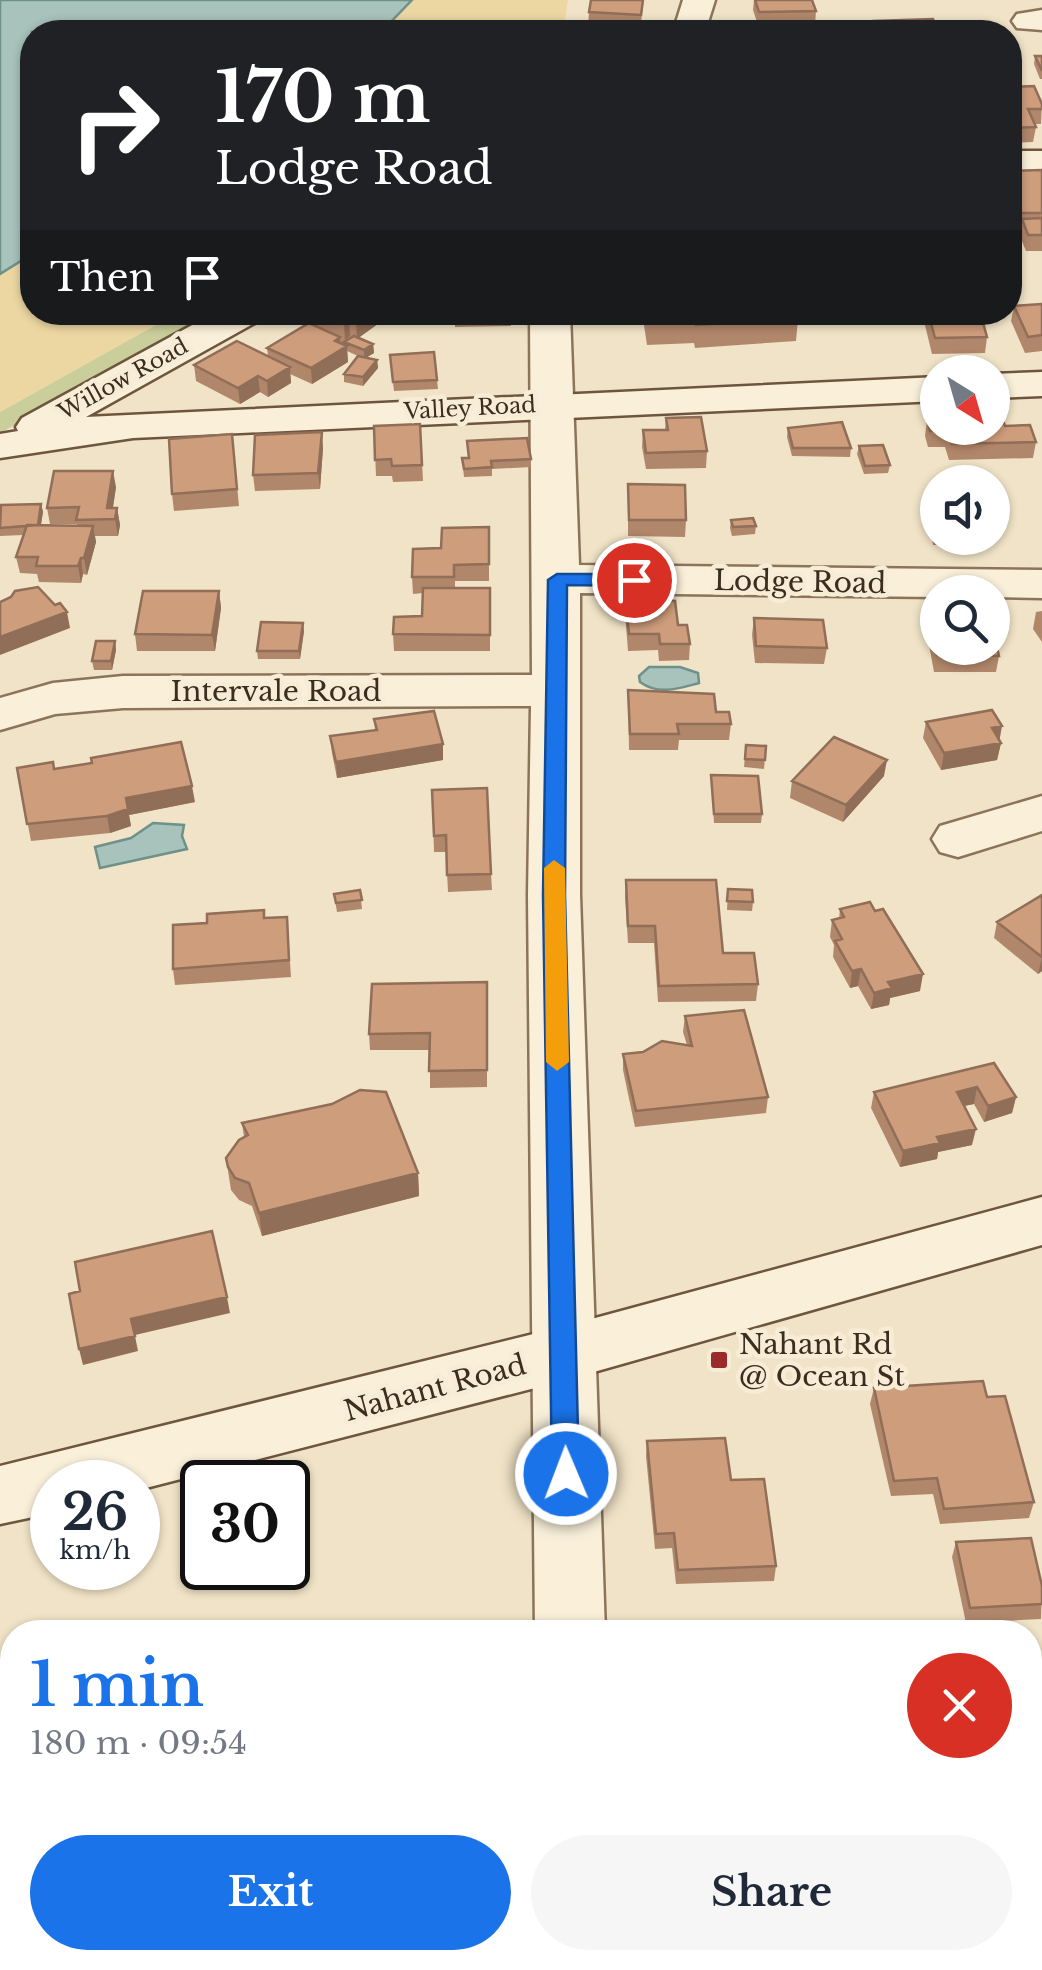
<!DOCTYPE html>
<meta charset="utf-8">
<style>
body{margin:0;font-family:"Libre Baskerville",serif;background:#f6f6f7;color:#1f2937;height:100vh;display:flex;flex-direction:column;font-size:38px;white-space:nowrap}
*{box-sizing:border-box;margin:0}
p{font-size:32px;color:#747a83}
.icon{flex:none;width:55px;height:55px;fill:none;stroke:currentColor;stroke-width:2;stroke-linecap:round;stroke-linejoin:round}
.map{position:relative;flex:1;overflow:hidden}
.drawer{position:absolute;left:0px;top:1620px;width:1042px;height:350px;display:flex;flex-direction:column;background:#fff;border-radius:40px 40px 0 0;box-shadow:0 2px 8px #0004}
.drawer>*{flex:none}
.top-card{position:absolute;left:20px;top:20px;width:1002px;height:305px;border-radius:40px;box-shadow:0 2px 8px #0004;background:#202124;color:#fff;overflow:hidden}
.needle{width:65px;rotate:143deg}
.fabs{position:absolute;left:920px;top:355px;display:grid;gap:20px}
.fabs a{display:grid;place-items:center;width:90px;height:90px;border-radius:50%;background:#fff;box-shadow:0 2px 8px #0004;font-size:50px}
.speed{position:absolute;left:30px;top:1460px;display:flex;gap:20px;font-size:50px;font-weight:700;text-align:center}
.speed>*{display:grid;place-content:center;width:130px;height:130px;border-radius:50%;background:#fff;box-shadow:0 2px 8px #0004;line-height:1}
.speed small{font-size:25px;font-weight:400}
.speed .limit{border:5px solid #111;border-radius:15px;background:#fff;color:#111}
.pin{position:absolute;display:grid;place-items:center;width:85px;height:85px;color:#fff;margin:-42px;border:5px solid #fff;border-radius:50%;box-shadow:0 2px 10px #0007}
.me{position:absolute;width:110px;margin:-55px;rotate:359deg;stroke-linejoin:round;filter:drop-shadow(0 0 8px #0008)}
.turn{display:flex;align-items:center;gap:35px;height:210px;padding:0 30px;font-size:45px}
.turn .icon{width:130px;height:130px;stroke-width:2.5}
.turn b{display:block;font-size:70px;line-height:85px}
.then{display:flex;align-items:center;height:95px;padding:0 30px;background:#0003;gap:20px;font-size:38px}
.round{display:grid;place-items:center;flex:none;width:105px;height:105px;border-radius:52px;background:#f6f6f7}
.overview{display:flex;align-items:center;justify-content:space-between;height:170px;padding:0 30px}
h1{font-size:60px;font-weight:700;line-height:75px;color:#1a73e8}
.action{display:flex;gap:20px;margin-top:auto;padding:20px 30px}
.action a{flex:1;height:115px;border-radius:60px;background:#1a73e8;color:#fff;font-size:40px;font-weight:700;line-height:115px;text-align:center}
.action a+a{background:#f6f6f7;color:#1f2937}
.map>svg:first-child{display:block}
.green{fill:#c9ce9a}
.sand{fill:#ecd7a3}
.water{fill:#a8c3bb;stroke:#6e9289;stroke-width:2.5}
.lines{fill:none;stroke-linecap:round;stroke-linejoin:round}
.street-casing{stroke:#8c745b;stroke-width:5}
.secondary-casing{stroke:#6e553e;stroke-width:5}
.street{fill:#faf0da;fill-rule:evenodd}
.secondary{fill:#faf0da;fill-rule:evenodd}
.wall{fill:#b1876b}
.shaded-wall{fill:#906e57}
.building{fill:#ce9d7c;stroke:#906e57;stroke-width:2.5}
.route{fill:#1a73e8;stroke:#114b97;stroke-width:2.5}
.slow{fill:#f59e0b}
.poi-dot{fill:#9c2a2c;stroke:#f7edd6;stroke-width:4}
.labels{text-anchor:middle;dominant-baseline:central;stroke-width:9;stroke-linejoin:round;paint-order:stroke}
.far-street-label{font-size:22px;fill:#3c2d1f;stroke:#f7edd6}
.street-label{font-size:28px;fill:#3c2d1f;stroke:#f7edd6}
.poi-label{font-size:28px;fill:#3c2d1f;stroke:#f7edd6;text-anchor:start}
</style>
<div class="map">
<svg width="1042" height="1970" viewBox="0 0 1042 1970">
<rect width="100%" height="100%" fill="#f0e3c7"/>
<!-- green -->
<path class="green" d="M177,313H224L0,433V412Z"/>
<!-- sand -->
<path class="sand" d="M412,0H568L563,32H381Z
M32,254V312L177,313L0,412V274Z"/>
<!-- water -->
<path class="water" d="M0,0H412L381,32H32V254L0,274Z
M649,667H680L698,673L699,683C680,688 659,696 640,682L639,676Z
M153,823L184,825L182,836L187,849L100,868L95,847L131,838Z"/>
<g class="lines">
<!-- street casing -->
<g class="street-casing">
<path id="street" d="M683,0H715L705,32H673Z
M1042,10V30L1017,28L1012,21L1017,14Z
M530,312H570L579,565L1042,570V598L992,597V592H938V597L580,593V895L605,1632H535L528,895L531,706L123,708L55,714L0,730V698L53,683L123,676L532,675Z
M1042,796V831L958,857L940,852L932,839L940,826Z
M1030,1896H1042V1970H1024L1001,1958H1030Z
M538,1958H615L616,1970H538Z"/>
</g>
<!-- secondary casing -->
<g class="secondary-casing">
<path id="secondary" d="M1010,151H1042V173H1010Z
M216,312H266L260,320L86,417L938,377V401L133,438L0,458V434L18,431L16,427L22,418Z
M1042,372V396L992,398V374Z
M1042,1197V1245L562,1381L138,1490V1482H52V1513L0,1524V1466L562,1327Z"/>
</g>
<!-- street -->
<use href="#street" class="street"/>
<!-- secondary -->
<use href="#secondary" class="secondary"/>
</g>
<!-- wall -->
<path class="wall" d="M754,0H812L816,11L815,25L798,26L799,32H736L737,22H757L753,10Z
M643,8L640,29L588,27L589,12Z
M1035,56H1042V79H1040L1034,64Z
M1010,87L1042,104L1041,124H1034L1036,127L1033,142L1010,143Z
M1042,170V251H1026L1019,234L1020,229H1017L1010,208V171Z
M1042,304V351L1025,353L1011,321L1014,306Z
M317,312H382V321L358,338L373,344L374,353L367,357L377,360L378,368L363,386L344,382V374L358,356L347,351L348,362L312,384L290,374L291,383L268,397L260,392L240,404L196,381L194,365L268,356L267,348L316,326L315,314Z
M511,312V326L455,327V312Z
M642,312H797L798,319L796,341L695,348L694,343L647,345Z
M923,312H980L987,337L985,353L932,354L923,317Z
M434,352L438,389L394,391L390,355Z
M938,414V428L1005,426L1036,442L1033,458L949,460L945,447H928L925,436L927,420H937Z
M666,418L707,451L706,468L646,469L642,447L643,430H665Z
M420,424L423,481L393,482L392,476H376L374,426Z
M788,428L851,448L850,457L792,456L787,437Z
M232,434L239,506L174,511L172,494Z
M859,446L890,465L888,473L864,474L857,454Z
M323,448L320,489L255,491L253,475Z
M462,458L531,459V467L492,469V476L464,477Z
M116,487L113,508H117L120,525L118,536H95L96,542L87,575L83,574L81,583L39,582L37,574L20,573L16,557L23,535L0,536V513L41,504L43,512L41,525H77V524H50L47,508Z
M930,496H938V538H990L988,545H933L928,512Z
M628,500L686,520L685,537L628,536Z
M731,520L756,526L755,534L732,536L730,528Z
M489,527V581H455V588H490V651H394L393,634L422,616L423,593L413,594L412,577Z
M219,591L221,608L215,651H137L135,634Z
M625,597L678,625L690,644L689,660L659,661L658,650L628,651L625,613Z
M1042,611V642L1033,629L1036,612Z
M930,617L999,656L996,672H934L927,634Z
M754,618L827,648L824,664L755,663L752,635Z
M304,631L300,659H258L257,651Z
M115,641L116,650L112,670H94L92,661Z
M628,690L716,712L731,724L729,740H679L678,750H629Z
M374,719L443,744V760L337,778L332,753L330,736L375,730Z
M926,722L999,741L1001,743L997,760L941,770L923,738Z
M746,745L766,746L764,769L744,767Z
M17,768L54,769L195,802L129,815L131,826L110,833L31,841Z
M711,775L762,814L761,823H714Z
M884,776L843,822L790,798L792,781Z
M432,790L491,874L492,890L448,892L446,852H434Z
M626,880L723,953L758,984L756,1001L658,1002L654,943H628L625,897Z
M728,889L753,902L752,911L727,910Z
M360,890L362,909L337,912L334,894Z
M1042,895V971L1038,974L994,938L997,922Z
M840,909L920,991L890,998L889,1005L871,1009L858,986L850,988L833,957L834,945L830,937L832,920L839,919Z
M264,910L265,918L287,917L291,977L175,985L173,969L207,923Z
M487,982V1087L430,1088V1050H370L369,1034Z
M685,1016L768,1097L766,1113L635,1127L623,1070V1054L687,1045L683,1032Z
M994,1063L1016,1097L1012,1113L984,1122L974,1104L964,1106L972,1145L938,1152L937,1159L900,1167L871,1108L874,1092Z
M242,1123L418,1173L419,1196L262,1236L252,1206L239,1200L231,1190L226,1158L244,1137Z
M874,1388L987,1397L1034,1502L1029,1518L940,1524L933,1494L891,1496L870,1404Z
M647,1441L731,1480L776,1566L774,1581L676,1584L672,1548L655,1549L646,1456Z
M956,1542L1042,1586L1041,1619L966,1623L952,1557Z"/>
<!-- shaded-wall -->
<path class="shaded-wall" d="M371,312H382V321L357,339L356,323Z
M349,320L350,336L345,340L344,324Z
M340,337L341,349L347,346L348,362L312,384L311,368L335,341Z
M373,344L374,353L364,359V350Z
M377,360L378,368L363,386V377Z
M290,367L291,383L268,397L267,381Z
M258,376L260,392L240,404L238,388Z
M322,432L323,448L320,489L318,473Z
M113,471L116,487L111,519L107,508Z
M41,504L43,512L39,535L38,526Z
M117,508L120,525L118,536L115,519Z
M93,526L96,542L87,575L84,558Z
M81,558L83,574L81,583L78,566Z
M219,591L221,608L215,651L212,635Z
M67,612L70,628L0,655V637Z
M303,623L304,631L300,659L299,651Z
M115,641L116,650L112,670L111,661Z
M1002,726L999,743L992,728Z
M1001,743L997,760L941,770L944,753Z
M443,744V760L337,778L336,762Z
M887,760L884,776L843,822L846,805Z
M192,786L195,802L129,815L131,826L110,833L107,816L126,798Z
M1042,957V971L1038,974Z
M861,969L858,986L850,988L852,971Z
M923,974L920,991L890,998L889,1005L871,1009L874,993L888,982Z
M977,1087L974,1104L953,1108L957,1092Z
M1016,1097L1012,1113L984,1122L988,1106Z
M976,1129L972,1145L938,1152L937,1159L900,1167L903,1151L937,1137Z
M418,1173L419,1196L262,1236L259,1213Z
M227,1297L230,1313L135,1335L131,1319Z
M135,1336L138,1351L83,1365L79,1349Z"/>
<!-- building -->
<path class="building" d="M591,0H643L641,15L589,12Z
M755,0H812L816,11L759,12Z
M933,19L939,32H879L874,21Z
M737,22H797L799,31L739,32Z
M598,27L638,32H594Z
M1035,56H1042V71Z
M1034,86L1042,104V109H1028L1036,127L1010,128V87Z
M1042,170V213H1020L1010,185V171Z
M1042,218V235H1028L1022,219Z
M1042,304V335L1028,337L1014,306Z
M317,312H371L356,323L349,320L344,324L315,314Z
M646,312H797L798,319L696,325L695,321L648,323Z
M928,312H980L987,337L935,338Z
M309,323L340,337L335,341L347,346L311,368L267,348Z
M354,336L373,344L364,350L344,342Z
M237,341L290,367L267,381L258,376L238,388L194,365Z
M434,352L437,380L393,382L390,355Z
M358,356L377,360L363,377L344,374Z
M992,404H997L1005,426L1030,425L1036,442L952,444L948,430L930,431L927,420H938V428H992Z
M701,417L707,451L646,453L643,430H668L666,418Z
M842,422L851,448H793L788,428Z
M420,424L422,465L392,466L391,459L375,460L374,426Z
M322,432L318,473L253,475L255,435Z
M232,434L237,489L172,494L169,439Z
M527,438L531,459L491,461L492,467L464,469L462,458H469L467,441Z
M883,445L890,465L865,466L859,446Z
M54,471H113L107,508H117L115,519L76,520L79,507L47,508Z
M628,484L685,485L686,520H629Z
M930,496H938V529H936Z
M41,504L38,525L0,528L1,505Z
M753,518L756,526L733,527L731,520Z
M27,525L93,526L84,558H81L78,566H36L38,557H16Z
M489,527V564L454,565V577H412L413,549L441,548L442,528Z
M38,587L55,605L60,603L67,612L0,637V602L11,597L15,591Z
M423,588H490V635L393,634L394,617L422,616Z
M143,591H219L212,635L135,634Z
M625,597L675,601L678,625H687L690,644H660L659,634H629Z
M930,617H938V648H992V626L999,656L937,655Z
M754,618L823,620L827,648L756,646Z
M261,622L303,623L299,651H257Z
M96,641H115L111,661H92Z
M628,690L714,694L716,712H729L731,724H677L679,734H630Z
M992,710L1002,726L992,728L1001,743L944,753L926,722Z
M434,711L443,744L336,762L330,736L377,730L374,719Z
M834,737L887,760L846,805L792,781Z
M181,742L192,786L126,798L128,809L107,816L27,824L17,768L53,762L54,769L92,763L91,758Z
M746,745L766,746L765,760L745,759Z
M711,775L758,776L762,814H714Z
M487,788L491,874L447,875L446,835L434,836L432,790Z
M626,880H716L723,953H754L758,984L659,986L655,926H628Z
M728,889L752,890L753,902L727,901Z
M360,890L362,900L336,903L334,894Z
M1042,895V957L997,922Z
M870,902L875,911L883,909L923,974L888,982L892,988L874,993L861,969L852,971L835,941L842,939L832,920L844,917L840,909Z
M264,910V918L287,917L289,960L173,969V925L207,923V914Z
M487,982V1070L429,1071L430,1033L369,1034L372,984Z
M744,1010L768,1097L636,1111L623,1054L643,1052L662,1041L692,1046L685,1016Z
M994,1063L1016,1097L988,1106L977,1087L957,1092L976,1129L937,1137L940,1143L903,1151L874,1092Z
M360,1090L386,1092L418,1173L259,1213L249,1183L235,1178L228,1167L226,1158L239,1140L248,1135L242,1123L332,1104Z
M212,1231L227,1297L131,1319L135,1336L79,1349L69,1294L80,1291L75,1262Z
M983,1381L987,1397L1005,1396L1034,1502L944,1509L937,1478L894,1481L874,1388Z
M725,1438L731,1480L764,1479L776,1566L678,1570L674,1533L656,1534L647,1441Z
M1031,1538L1042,1586V1604L970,1608L956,1542Z
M1030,1796L1033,1820H1030Z"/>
<!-- route -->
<path class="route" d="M557,574H634L643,580L634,586L567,585L565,895L579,1474L575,1482L566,1486L556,1482L552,1474L543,895L548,580Z"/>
<!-- slow -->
<path class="slow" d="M554,860L565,868L569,1062L557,1071L546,1062L544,868Z"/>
<!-- markers -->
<rect class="poi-dot" x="709" y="1350" width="20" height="20" rx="5"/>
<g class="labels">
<!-- far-street labels -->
<g class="far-street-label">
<text transform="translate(123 379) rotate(-29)">Willow Road</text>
<text transform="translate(470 408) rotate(-3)">Valley Road</text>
</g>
<!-- street labels -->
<g class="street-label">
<text transform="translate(800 582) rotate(1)">Lodge Road</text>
<text x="276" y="691">Intervale Road</text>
<text transform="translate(435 1388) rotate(-15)">Nahant Road</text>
</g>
<!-- poi labels -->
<g class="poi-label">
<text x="739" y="1344">Nahant Rd<tspan x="739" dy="32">@ Ocean St</tspan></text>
</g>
</g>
</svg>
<div class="fabs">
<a><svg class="needle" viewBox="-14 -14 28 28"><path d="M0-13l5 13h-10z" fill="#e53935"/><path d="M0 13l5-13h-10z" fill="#747a83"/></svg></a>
<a><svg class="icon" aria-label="sound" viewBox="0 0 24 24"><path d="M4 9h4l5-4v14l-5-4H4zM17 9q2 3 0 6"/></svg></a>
<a><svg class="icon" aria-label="search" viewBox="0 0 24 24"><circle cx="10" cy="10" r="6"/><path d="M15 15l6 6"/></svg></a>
</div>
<div class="speed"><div>26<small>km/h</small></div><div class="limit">30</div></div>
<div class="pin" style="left:634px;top:580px;background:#d93025"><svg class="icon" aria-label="arrive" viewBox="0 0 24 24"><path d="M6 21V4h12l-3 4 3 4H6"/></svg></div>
<svg class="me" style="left:566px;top:1474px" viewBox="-20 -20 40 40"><circle r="17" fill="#1a73e8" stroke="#fff" stroke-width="3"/><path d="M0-11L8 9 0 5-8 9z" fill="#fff"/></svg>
<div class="top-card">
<div class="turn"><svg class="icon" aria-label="right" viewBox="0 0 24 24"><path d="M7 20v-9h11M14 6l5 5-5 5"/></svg><div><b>170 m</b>Lodge Road</div></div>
<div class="then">Then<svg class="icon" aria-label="arrive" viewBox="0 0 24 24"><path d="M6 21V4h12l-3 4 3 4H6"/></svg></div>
</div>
<section class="drawer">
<div class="overview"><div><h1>1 min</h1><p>180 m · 09:54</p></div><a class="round" style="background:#d93025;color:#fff"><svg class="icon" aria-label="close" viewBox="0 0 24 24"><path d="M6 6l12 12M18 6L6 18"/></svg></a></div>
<div class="action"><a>Exit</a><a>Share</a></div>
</section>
</div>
